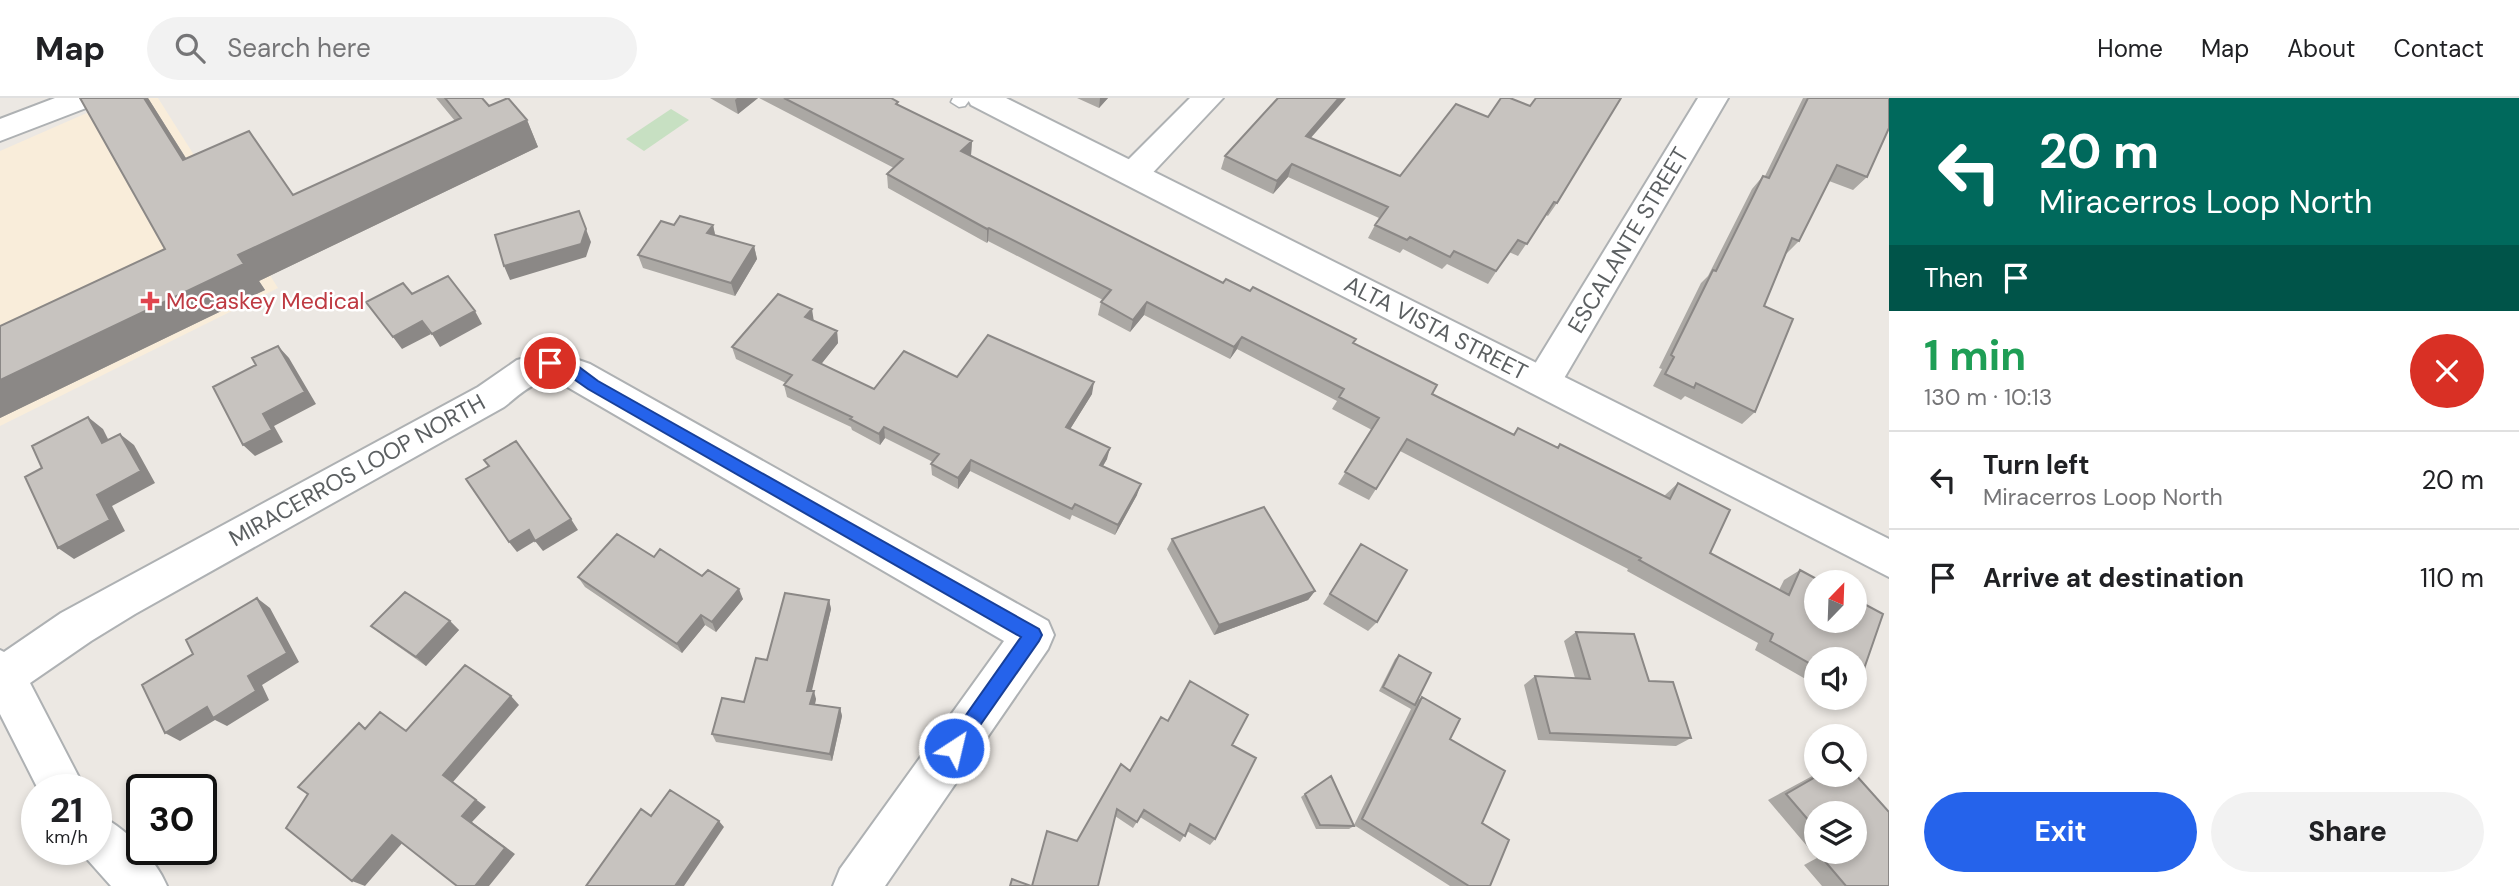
<!DOCTYPE html>
<meta charset="utf-8">
<style>
body{margin:0;font-family:"DM Sans",sans-serif;background:#f2f2f2;color:#202124;height:100vh;display:flex;flex-direction:column;font-size:26px;white-space:nowrap}
*{box-sizing:border-box;margin:0}
p{font-size:23px;color:#757577}
.icon{flex:none;width:38px;height:38px;fill:none;stroke:currentColor;stroke-width:2;stroke-linecap:round;stroke-linejoin:round}
.map{position:relative;flex:1;overflow:hidden}
.drawer{display:flex;flex-direction:column;background:#fff;width:630px}
.drawer>*{flex:none}
.guide{background:#00695c;color:#fff;overflow:hidden}
.needle{width:46px;rotate:23deg}
.controls{position:absolute;left:1804px;top:472px;display:grid;gap:14px}
.controls a{display:grid;place-items:center;width:63px;height:63px;border-radius:50%;background:#fff;box-shadow:0 4px 10px #0003;font-size:35px}
.speed{position:absolute;left:21px;top:676px;display:flex;gap:14px;font-size:35px;font-weight:700;text-align:center}
.speed>*{display:grid;place-content:center;width:91px;height:91px;border-radius:50%;background:#fff;box-shadow:0 4px 10px #0003;line-height:1}
.speed small{font-size:18px;font-weight:400}
.speed .limit{border:4px solid #111;border-radius:10px;background:#fff;color:#111}
.pin{position:absolute;display:grid;place-items:center;width:60px;height:60px;color:#fff;margin:-30px;border:4px solid #fff;border-radius:50%;box-shadow:0 2px 7px #0007}
.me{position:absolute;width:77px;margin:-38px;rotate:35deg;stroke-linejoin:round;filter:drop-shadow(0 0 5px #0008)}
.turn{display:flex;align-items:center;gap:24px;height:147px;padding:0 35px;font-size:32px}
.turn .icon{width:91px;height:91px;stroke-width:2.5}
.turn b{display:block;font-size:49px;line-height:60px}
.then{display:flex;align-items:center;height:66px;padding:0 35px;background:#0003;gap:14px;font-size:26px}
.round{display:grid;place-items:center;flex:none;width:74px;height:74px;border-radius:37px;background:#f2f2f2}
.head{display:flex;align-items:center;justify-content:space-between;height:119px;padding:0 35px}
h1{font-size:42px;font-weight:700;line-height:52px;color:#1e9e55}
.button{display:flex;gap:14px;margin-top:auto;padding:14px 35px}
.button a{flex:1;height:80px;border-radius:42px;background:#2563eb;color:#fff;font-size:28px;font-weight:700;line-height:80px;text-align:center}
.button a+a{background:#f2f2f2;color:#202124}
ul{padding:0;list-style:none}
li{display:flex;align-items:center;gap:21px;height:98px;padding:0 35px;border-top:2px solid #e0e0e0}
li div{flex:1}
li b{display:block;font-size:26px}
li em{font-style:normal}
header{display:flex;align-items:center;gap:42px;box-sizing:border-box;height:98px;padding:0 35px;background:#fff;border-bottom:2px solid #e0e0e0}
header strong{font-size:33px}
nav{display:flex;gap:38px;margin-inline-start:auto;font-size:24px}
.search{width:490px;height:63px;background:#f2f2f2;display:flex;align-items:center;gap:18px;box-sizing:border-box;padding:0 24px;border-radius:38px;color:#757577;font-size:26px}
main{display:flex;flex:1;min-height:0}
.map>svg:first-child{display:block}
.commercial{fill:#f9edda}
.green{fill:#c7e0c2}
.lines{fill:none;stroke-linecap:round;stroke-linejoin:round}
.service-casing{stroke:#aeb1b3;stroke-width:3}
.minor-casing{stroke:#aeb1b3;stroke-width:4}
.tertiary-casing{stroke:#aeb1b3;stroke-width:4}
.service{fill:#fff;fill-rule:evenodd}
.minor{fill:#fff;fill-rule:evenodd}
.tertiary{fill:#fff;fill-rule:evenodd}
.wall{fill:#aba8a4;fill-rule:evenodd}
.shaded-wall{fill:#8b8886}
.building{fill:#c7c3bf;stroke:#8b8886;stroke-width:2}
.route{fill:#2563eb;stroke:#184099;stroke-width:2}
.health-dot{fill:#e0444e;stroke:#fff;stroke-width:2.5}
.labels{text-anchor:middle;dominant-baseline:central;stroke-width:5;stroke-linejoin:round;paint-order:stroke}
.street-label{font-size:23px;fill:#5b5f61;stroke:#fff}
.health-label{font-size:23px;fill:#be3a42;stroke:#fff;text-anchor:start}
</style>
<header>
<strong>Map</strong>
<div class="search"><svg class="icon" aria-label="search" viewBox="0 0 24 24"><circle cx="10" cy="10" r="6"/><path d="M15 15l6 6"/></svg>Search here</div>
<nav><a>Home</a><a>Map</a><a>About</a><a>Contact</a></nav>
</header>
<main>
<div class="map">
<svg width="1889" height="788" viewBox="0 0 1889 788">
<rect width="100%" height="100%" fill="#ece8e3"/>
<!-- commercial -->
<path class="commercial" d="M121,0H158L278,190L0,328V53Z"/>
<!-- green -->
<path class="green" d="M671,11L689,22L644,53L626,41Z"/>
<g class="lines">
<!-- service casing -->
<g class="service-casing">
<path id="service" d="M953,0H971L965,8L959,9L951,4Z"/>
</g>
<!-- minor casing -->
<g class="minor-casing">
<path id="minor" d="M55,0H98L94,7L0,43V21Z
M1190,0H1223L1144,84L1133,87L1122,84L1117,76L1122,68Z
M1698,0H1728L1556,294L1543,298L1530,294L1525,284L1530,274Z
M552,253L590,266L1048,523L1054,537L1048,551L885,788H833L840,771L1004,543L564,287C540,275 522,295 504,309L135,516L91,543L30,585L85,691H38L0,616V552L4,554L61,515L107,490L478,289L517,262Z
M96,716C125,728 155,760 167,788H111L78,751H96Z"/>
</g>
<!-- tertiary casing -->
<g class="tertiary-casing">
<path id="tertiary" d="M967,0H1006L1889,441V479L971,7Z"/>
</g>
<!-- service -->
<use href="#service" class="service"/>
<!-- minor -->
<use href="#minor" class="minor"/>
<!-- tertiary -->
<use href="#tertiary" class="tertiary"/>
</g>
<!-- wall -->
<path class="wall" d="M148,0L186,60L293,97L455,23L436,0H482L489,8L527,22L538,49L259,183L265,192L0,320V228L165,151Z
M710,0H758L738,16Z
M759,0H891L898,4V7L972,43L971,57L970,58L1223,185L1226,181L1250,193L1253,189L1356,241L1353,246L1437,287L1432,296L1513,337L1518,330L1557,349L1560,346L1664,398L1678,385L1730,412L1710,455L1779,492L1784,482L1800,472L1824,485H1816V523H1855V501L1883,516L1857,591L1855,592V562H1816V587L1755,552L1758,545L1627,473L1628,471L1400,353L1369,402L1338,386L1372,332L1332,311L1337,303L1237,251L1230,261L1144,217L1130,234L1098,217L1101,204L1103,202L988,143L987,145L888,90L887,76L894,70Z
M1077,0H1108L1099,10Z
M1803,0H1889L1867,79L1853,92L1829,83L1799,143L1786,156L1764,208L1755,314L1742,326L1685,298L1681,302L1653,288L1662,271L1659,270L1701,185L1708,178L1752,91L1763,78H1765Z
M1456,6L1557,105L1548,118L1546,117L1518,158L1509,154L1488,186L1447,166L1442,171L1403,151L1400,155L1368,140L1375,127L1379,120L1288,79L1273,96L1221,71L1225,58L1311,40L1400,78Z
M674,127H713L715,137L754,148L757,161L735,198L643,170L638,157Z
M813,222L837,233L838,245L821,266L874,291L957,279L1092,296L1070,331L1107,361L1103,368L1137,397L1115,437L1072,417L1070,422L970,373L958,391L932,377L931,366L933,364L885,340L880,347L852,332L851,329L787,299L784,287L786,285L736,261L732,249Z
M1172,441L1315,493L1308,502L1214,537L1167,451Z
M1361,446L1377,524L1368,533L1323,506Z
M654,459L702,478L743,501L716,534L705,527L682,555L585,489L578,479Z
M829,502L831,511L811,593L816,601L815,606L840,610L842,618L832,663L716,644L712,636L744,604L767,562Z
M450,523L459,532L426,568L382,537L371,528Z
M1576,534L1649,583L1691,640L1676,648L1538,642L1524,587L1535,578L1575,580L1564,543Z
M1399,557L1417,603L1422,599L1450,641L1482,725L1490,788H1450L1354,727L1411,611L1379,593L1395,561Z
M1167,623L1232,647L1215,741L1210,747L1187,733L1180,744L1140,719L1133,730L1115,718L1077,743Z
M1816,676V677H1855L1889,788H1822L1804,767L1817,760L1768,702ZM1816,716L1855,754H1816Z
M1305,696L1354,728L1349,731H1316L1301,699Z"/>
<!-- shaded-wall -->
<path class="shaded-wall" d="M144,0H148L204,89L183,62Z
M737,0H758L738,16L735,2Z
M1100,0H1108L1099,10Z
M1339,0H1346L1301,51L1306,38Z
M527,22L538,49L259,183L265,192L0,320V282L238,157Z
M972,43L971,57L961,67V53Z
M1292,66L1288,79L1273,96L1277,83Z
M579,113L591,144L586,159L510,182L504,168Z
M713,127L716,141L707,135Z
M989,130L988,143L987,145V131Z
M754,148L757,161L735,198L731,185Z
M1147,204L1144,217L1130,234L1133,222Z
M812,211L814,224L805,219Z
M475,213L482,226L440,249L432,236Z
M422,223L431,236L402,251L393,239Z
M837,233L838,245L815,274L813,262Z
M1242,239L1237,251L1230,261L1234,249Z
M278,248L289,260L316,306L274,328L283,344L255,358L243,347L263,316Z
M1094,284L1092,296L1064,341L1066,329Z
M88,319L103,331L116,357L102,345Z
M884,329L885,340L880,347L879,336Z
M120,336L134,347L155,385L112,408L125,433L74,461L58,450L97,397Z
M1110,350L1107,361L1097,378L1100,367Z
M971,362L970,373L958,391V380Z
M1141,386L1137,397L1115,437L1118,427Z
M571,421L578,432L543,453L535,443L517,454L509,444L529,432Z
M739,491L743,501L716,534L712,524Z
M1315,493L1308,502L1214,537L1219,527Z
M257,500L270,510L299,564L262,587L269,602L227,628L215,622L180,643L165,635L248,578Z
M829,502L831,511L810,601L807,593Z
M701,517L705,527L682,555L677,546Z
M450,523L459,532L426,568L416,559Z
M814,593L816,601L813,614L810,606Z
M511,598L519,607L453,684L486,709L472,724L515,756L489,788H475L462,718L443,677Z
M840,610L842,618L832,663L830,656Z
M719,723L724,729L684,788H675Z
M392,737L404,743L365,788L352,783Z"/>
<!-- building -->
<path class="building" d="M80,0H144L183,62L249,33L293,97L461,20L445,0H482L489,8L508,0L527,22L238,157L244,166L0,282V228L165,151Z
M784,0H891L898,4L896,6L972,43L961,53L1223,185L1226,181L1250,193L1253,189L1356,241L1353,245L1437,287L1432,296L1514,337L1518,330L1558,350L1560,346L1670,401L1678,385L1730,412L1710,455L1789,497L1800,472L1824,485H1816V523H1855V501L1883,516L1857,591L1855,590V562H1816V569L1770,543L1773,536L1639,462L1641,460L1407,341L1376,391L1345,374L1379,320L1339,299L1344,291L1242,239L1234,249L1147,204L1133,222L1101,204L1111,192L989,130L987,131L887,76L903,61Z
M1278,0H1339L1306,38L1400,78L1456,6L1488,19L1501,0H1510L1530,8L1536,0H1621L1557,105L1554,104L1527,146L1518,142L1496,173L1454,153L1450,159L1410,139L1407,142L1375,127L1388,109L1292,66L1277,83L1225,58Z
M1808,0H1889V30L1867,79L1837,67L1799,143L1792,140L1764,208L1793,221L1755,314L1696,285L1694,290L1665,276L1674,259L1671,257L1713,172L1716,173L1763,78L1769,80Z
M579,113L586,131L581,146L504,168L495,137Z
M680,118L713,127L707,135L754,148L731,185L638,157L661,123L674,127Z
M448,178L475,213L432,236L422,223L393,239L366,204L403,185L412,196Z
M778,196L812,211L805,219L837,233L813,262L874,291L904,253L957,279L988,237L1094,284L1066,329L1110,350L1100,367L1141,386L1118,427L1075,406L1072,411L971,362L958,380L931,366L939,356L884,329L879,336L850,321L852,319L784,287L792,277L732,249Z
M278,248L305,294L263,316L272,332L243,347L213,289L256,267L252,260Z
M88,319L102,345L120,336L141,373L97,397L110,422L58,450L25,379L42,370L32,348Z
M516,343L571,421L535,443L529,432L509,444L466,381L489,368L484,362Z
M1264,409L1315,493L1219,527L1172,441Z
M617,436L654,459L660,451L702,478L708,472L739,491L712,524L701,517L677,546L578,479Z
M1361,446L1407,472L1377,524L1330,496Z
M405,494L450,523L416,559L371,528Z
M785,495L829,502L807,593H814L810,606L840,610L830,656L712,636L722,600L744,604L756,560L767,562Z
M257,500L287,555L248,578L256,593L213,620L207,609L165,635L142,587L193,556L186,542Z
M1576,534L1634,536L1649,583L1673,584L1691,640L1550,635L1535,578L1590,581Z
M1399,557L1431,575L1415,607L1383,589Z
M465,567L511,598L443,677L476,702L462,718L505,750L475,788H457L392,737L352,783L286,730L308,696L298,689L359,625L365,631L380,614L406,633Z
M1190,583L1248,617L1232,647L1256,660L1215,741L1190,726L1185,738L1144,712L1137,724L1117,711L1098,788H1032L1047,733L1077,743L1121,666L1130,673L1161,619L1168,623Z
M1422,599L1460,621L1450,641L1505,673L1482,725L1509,742L1490,788H1469L1362,721Z
M1855,676L1889,714V788H1846L1823,761L1836,754H1855V716H1816V731L1786,696L1819,677H1855Z
M1331,678L1354,728L1320,727L1305,696Z
M670,692L719,723L675,788H586L641,711L651,718Z
M1012,781L1031,788H1010Z"/>
<!-- route -->
<path class="route" d="M550,259L579,269L598,283L1039,531L1042,537L1039,543L960,656L954,659L947,656L945,650L947,644L1021,539L588,291L568,277L544,269L542,265Z"/>
<!-- markers -->
<path class="health-dot" d="M146.5 192.5h7v7h7v7h-7v7h-7v-7h-7v-7h7z"/>
<g class="labels">
<!-- street labels -->
<g class="street-label">
<text transform="translate(1628 142) rotate(-59)">ESCALANTE STREET</text>
<text transform="translate(1436 230) rotate(27)">ALTA VISTA STREET</text>
<text transform="translate(357 372) rotate(-29)">MIRACERROS LOOP NORTH</text>
</g>
<!-- health labels -->
<g class="health-label">
<text x="166" y="203">McCaskey Medical</text>
</g>
</g>
</svg>
<div class="controls">
<a><svg class="needle" viewBox="-14 -14 28 28"><path d="M0-13l5 13h-10z" fill="#e53935"/><path d="M0 13l5-13h-10z" fill="#757577"/></svg></a>
<a><svg class="icon" aria-label="sound" viewBox="0 0 24 24"><path d="M4 9h4l5-4v14l-5-4H4zM17 9q2 3 0 6"/></svg></a>
<a><svg class="icon" aria-label="search" viewBox="0 0 24 24"><circle cx="10" cy="10" r="6"/><path d="M15 15l6 6"/></svg></a>
<a><svg class="icon" aria-label="layers" viewBox="0 0 24 24"><path d="M12 4l9 5-9 5-9-5zM3 14l9 5 9-5"/></svg></a>
</div>
<div class="speed"><div>21<small>km/h</small></div><div class="limit">30</div></div>
<div class="pin" style="left:550px;top:265px;background:#d93025"><svg class="icon" aria-label="arrive" viewBox="0 0 24 24"><path d="M6 21V4h12l-3 4 3 4H6"/></svg></div>
<svg class="me" style="left:954px;top:650px" viewBox="-20 -20 40 40"><circle r="17" fill="#2563eb" stroke="#fff" stroke-width="3"/><path d="M0-11L8 9 0 5-8 9z" fill="#fff"/></svg>
</div>
<section class="drawer">
<div class="guide">
<div class="turn"><svg class="icon" aria-label="left" viewBox="0 0 24 24"><path d="M17 20v-9H6M10 6l-5 5 5 5"/></svg><div><b>20 m</b>Miracerros Loop North</div></div>
<div class="then">Then<svg class="icon" aria-label="arrive" viewBox="0 0 24 24"><path d="M6 21V4h12l-3 4 3 4H6"/></svg></div>
</div>
<div class="head"><div><h1>1 min</h1><p>130 m · 10:13</p></div><a class="round" style="background:#d93025;color:#fff"><svg class="icon" aria-label="close" viewBox="0 0 24 24"><path d="M6 6l12 12M18 6L6 18"/></svg></a></div>
<ul>
<li><svg class="icon" aria-label="left" viewBox="0 0 24 24"><path d="M17 20v-9H6M10 6l-5 5 5 5"/></svg><div><b>Turn left</b><p>Miracerros Loop North</p></div><em>20 m</em></li>
<li><svg class="icon" aria-label="arrive" viewBox="0 0 24 24"><path d="M6 21V4h12l-3 4 3 4H6"/></svg><div><b>Arrive at destination</b></div><em>110 m</em></li>
</ul>
<div class="button"><a>Exit</a><a>Share</a></div>
</section>
</main>
